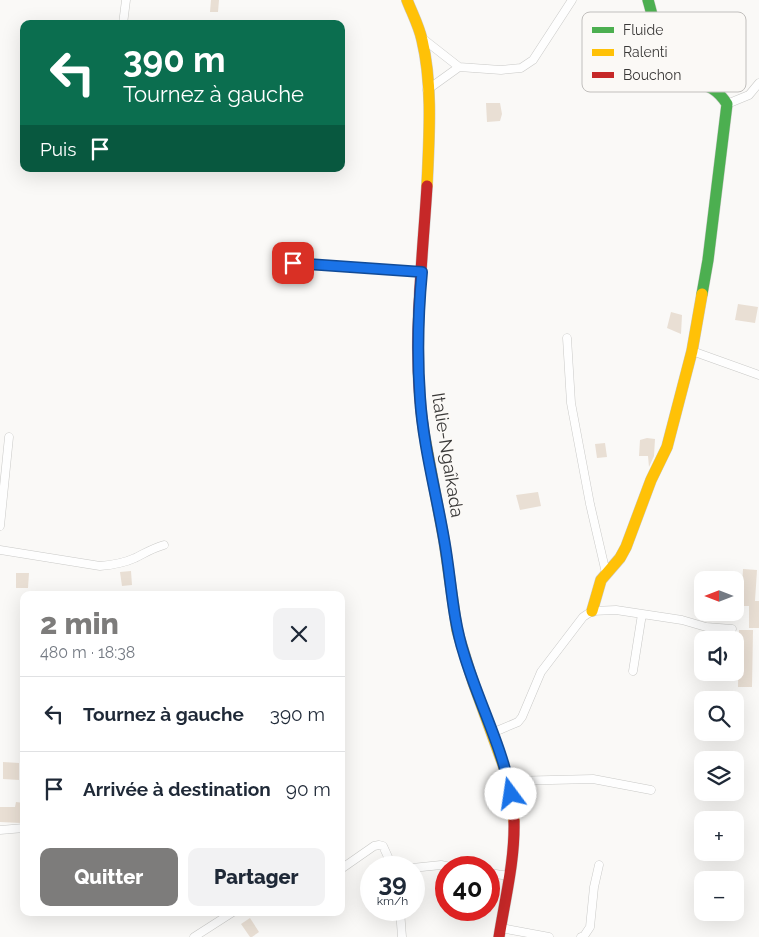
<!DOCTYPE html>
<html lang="fr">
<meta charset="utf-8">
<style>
body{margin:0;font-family:Raleway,sans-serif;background:#f2f2f3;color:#1f2937;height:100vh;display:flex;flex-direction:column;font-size:19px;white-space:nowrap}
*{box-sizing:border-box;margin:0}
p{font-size:16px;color:#747a83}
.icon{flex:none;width:28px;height:28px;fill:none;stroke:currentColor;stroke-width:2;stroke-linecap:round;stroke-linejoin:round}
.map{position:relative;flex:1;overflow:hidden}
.details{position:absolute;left:20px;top:591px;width:325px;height:325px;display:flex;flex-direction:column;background:#fff;border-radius:10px;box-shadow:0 5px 20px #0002}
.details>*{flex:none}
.banner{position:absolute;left:20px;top:20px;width:325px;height:152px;border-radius:10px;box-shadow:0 5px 20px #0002;background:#0b6e4f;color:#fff;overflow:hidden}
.needle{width:32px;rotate:270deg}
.buttons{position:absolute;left:694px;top:571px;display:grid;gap:10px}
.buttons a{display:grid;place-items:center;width:50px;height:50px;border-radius:10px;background:#fff;box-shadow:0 5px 20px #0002;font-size:25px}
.speed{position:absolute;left:360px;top:856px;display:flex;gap:10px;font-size:25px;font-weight:700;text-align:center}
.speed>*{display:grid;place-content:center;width:65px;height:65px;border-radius:50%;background:#fff;box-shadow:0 5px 20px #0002;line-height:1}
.speed small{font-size:12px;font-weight:400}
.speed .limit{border:8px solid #d22;background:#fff;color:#111}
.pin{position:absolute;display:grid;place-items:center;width:42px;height:42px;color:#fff;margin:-21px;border-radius:10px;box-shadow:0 2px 8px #0006}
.me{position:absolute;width:55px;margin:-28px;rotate:346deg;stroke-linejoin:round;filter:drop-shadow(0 0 4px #0008)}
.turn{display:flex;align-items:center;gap:18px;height:105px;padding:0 20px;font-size:22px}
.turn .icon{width:65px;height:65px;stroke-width:2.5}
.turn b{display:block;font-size:35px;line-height:42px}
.then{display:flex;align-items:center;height:48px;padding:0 20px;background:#0003;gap:10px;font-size:19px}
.round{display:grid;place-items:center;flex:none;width:52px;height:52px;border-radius:10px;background:#f2f2f3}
.head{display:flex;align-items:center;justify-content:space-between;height:85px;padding:0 20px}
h1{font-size:30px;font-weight:800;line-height:38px;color:#7d7c7b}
.primary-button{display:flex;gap:10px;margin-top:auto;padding:10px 20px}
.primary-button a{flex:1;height:58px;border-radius:10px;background:#7d7c7b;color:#fff;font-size:20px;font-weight:800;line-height:58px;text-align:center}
.primary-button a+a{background:#f2f2f3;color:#1f2937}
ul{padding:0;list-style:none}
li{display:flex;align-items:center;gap:15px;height:75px;padding:0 20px;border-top:1px solid #e0e1e3}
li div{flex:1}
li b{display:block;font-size:19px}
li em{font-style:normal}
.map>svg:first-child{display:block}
.building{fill:#e9dfd4}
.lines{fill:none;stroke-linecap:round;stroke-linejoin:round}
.street-casing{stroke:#c9c9c7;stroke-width:9}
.fast-casing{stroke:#c9c9c7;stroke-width:12}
.slow-casing{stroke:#c9c9c7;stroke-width:12}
.jam-casing{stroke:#c9c9c7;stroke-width:12}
.street{stroke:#fefefe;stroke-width:8}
.fast{stroke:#4caf50;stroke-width:11}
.slow{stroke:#ffc107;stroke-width:11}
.jam{stroke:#c62828;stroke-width:11}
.route-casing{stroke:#114b97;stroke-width:12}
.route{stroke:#1a73e8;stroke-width:9}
.labels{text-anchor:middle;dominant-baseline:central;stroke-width:4.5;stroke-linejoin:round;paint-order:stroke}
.street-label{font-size:18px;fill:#3a3938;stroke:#fbf9f6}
.key{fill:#fbf9f6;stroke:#c1bfbd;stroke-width:1}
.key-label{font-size:14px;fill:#3a3938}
</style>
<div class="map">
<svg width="759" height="937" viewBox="0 0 759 937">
<rect width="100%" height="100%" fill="#faf9f7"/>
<!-- building -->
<path class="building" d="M211,0H219L218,12H210Z
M486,103H500L502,114L500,121L487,122Z
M738,304L758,307L755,323L735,320Z
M671,312L682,315L681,334L667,328Z
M647,438L655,439L654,456L649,467L648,456H639L640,440Z
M605,443L607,457L597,458L595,444Z
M538,492L541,506L520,510L516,495Z
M743,569L757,570L755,601H759V628H749V606H741Z
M131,571L132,585L122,586L120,572Z
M16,573H29L28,588H16Z
M739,630H753L752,687H738Z
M3,762L19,763V780L3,779Z
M16,802L24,803L21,823L0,822V807H15Z
M250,918L259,932L252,937H250L241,924Z"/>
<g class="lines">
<!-- street casing -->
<g class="street-casing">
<path id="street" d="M123,24L126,0
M422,38L459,67L501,70L521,68L533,60L572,0
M427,90L459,67
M727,104L749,95L759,83
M293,263L422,272
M567,338L571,403L590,504L606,573
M692,351L759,375
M0,526L9,437
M0,550L100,566C112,565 124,563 135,558C145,553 153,548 164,545
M633,671L642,614
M492,733L518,722L522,717L541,672L583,617L592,611L616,610L682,620L706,627L732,629
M509,781L593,779L651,790
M0,830L24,828
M412,868L441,865L455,868
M341,869L374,846L379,845L383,846L393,868
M489,873L509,876
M400,910L402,937
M501,928L549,937
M194,937L233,912
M581,937L584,936L590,927L594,887L599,865"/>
</g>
<!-- fast casing -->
<g class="fast-casing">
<path id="fast" d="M648,0C654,19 661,63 675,76C680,80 687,81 693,82C709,85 718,90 727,104L708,260L702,294"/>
</g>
<!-- slow casing -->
<g class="slow-casing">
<path id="slow" d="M407,0C412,13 419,26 422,40C433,85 429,139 427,186
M424,433L444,540L457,630L473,682L509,781L514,821
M592,611L601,580L620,558L626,547L651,480L667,447L692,351L702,294"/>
</g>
<!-- jam casing -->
<g class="jam-casing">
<path id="jam" d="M424,433C411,352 422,268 427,186
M499,937C505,899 515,860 514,821"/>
</g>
<!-- street -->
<use href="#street" class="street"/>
<!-- fast -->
<use href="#fast" class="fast"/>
<!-- slow -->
<use href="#slow" class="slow"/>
<!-- jam -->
<use href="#jam" class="jam"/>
</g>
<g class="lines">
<!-- route casing -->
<g class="route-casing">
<path id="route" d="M293,263L422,272C418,314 417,355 420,397C423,445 436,492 444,539C451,577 452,617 464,654C478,701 502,746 511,794"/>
</g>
<!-- route -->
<use href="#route" class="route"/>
</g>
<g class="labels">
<!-- street labels -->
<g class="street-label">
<text transform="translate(448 455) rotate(81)">Italie-Ngaîkada</text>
</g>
</g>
<!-- legend -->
<rect x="582" y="12" width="164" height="80" rx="8" class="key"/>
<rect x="592" y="27" width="22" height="6" fill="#4caf50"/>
<rect x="592" y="49" width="22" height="7" fill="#ffc107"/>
<rect x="592" y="72" width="22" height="6" fill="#c62828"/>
<g class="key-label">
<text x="623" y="35">Fluide</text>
<text x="623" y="57">Ralenti</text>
<text x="623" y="80">Bouchon</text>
</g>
</svg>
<div class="buttons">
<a><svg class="needle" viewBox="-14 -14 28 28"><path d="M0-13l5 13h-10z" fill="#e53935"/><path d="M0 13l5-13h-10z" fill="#747a83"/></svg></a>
<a><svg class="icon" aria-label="sound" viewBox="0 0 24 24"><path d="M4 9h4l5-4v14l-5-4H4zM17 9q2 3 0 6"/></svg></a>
<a><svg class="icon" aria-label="search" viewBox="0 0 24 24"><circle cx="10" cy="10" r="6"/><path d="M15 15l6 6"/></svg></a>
<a><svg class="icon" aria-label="layers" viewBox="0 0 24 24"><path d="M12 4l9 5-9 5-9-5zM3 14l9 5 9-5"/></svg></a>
<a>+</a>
<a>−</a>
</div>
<div class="speed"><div>39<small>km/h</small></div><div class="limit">40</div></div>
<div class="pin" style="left:293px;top:263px;background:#d93025"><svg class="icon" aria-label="arrive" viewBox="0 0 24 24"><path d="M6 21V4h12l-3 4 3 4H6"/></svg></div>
<svg class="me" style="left:511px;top:794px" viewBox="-20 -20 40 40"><circle r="19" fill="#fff"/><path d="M0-13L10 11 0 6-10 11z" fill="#1a73e8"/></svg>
<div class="banner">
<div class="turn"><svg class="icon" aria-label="left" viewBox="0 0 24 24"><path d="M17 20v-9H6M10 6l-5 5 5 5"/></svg><div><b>390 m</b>Tournez à gauche</div></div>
<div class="then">Puis<svg class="icon" aria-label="arrive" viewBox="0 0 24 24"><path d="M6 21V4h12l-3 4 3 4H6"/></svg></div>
</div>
<section class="details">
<div class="head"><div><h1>2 min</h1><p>480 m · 18:38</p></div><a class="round"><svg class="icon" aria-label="close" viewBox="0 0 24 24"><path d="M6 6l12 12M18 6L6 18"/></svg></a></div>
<ul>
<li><svg class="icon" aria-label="left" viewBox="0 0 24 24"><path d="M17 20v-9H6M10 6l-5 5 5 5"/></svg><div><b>Tournez à gauche</b></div><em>390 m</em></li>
<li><svg class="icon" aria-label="arrive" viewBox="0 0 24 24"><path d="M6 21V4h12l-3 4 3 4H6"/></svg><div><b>Arrivée à destination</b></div><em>90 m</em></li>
</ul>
<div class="primary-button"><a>Quitter</a><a>Partager</a></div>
</section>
</div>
